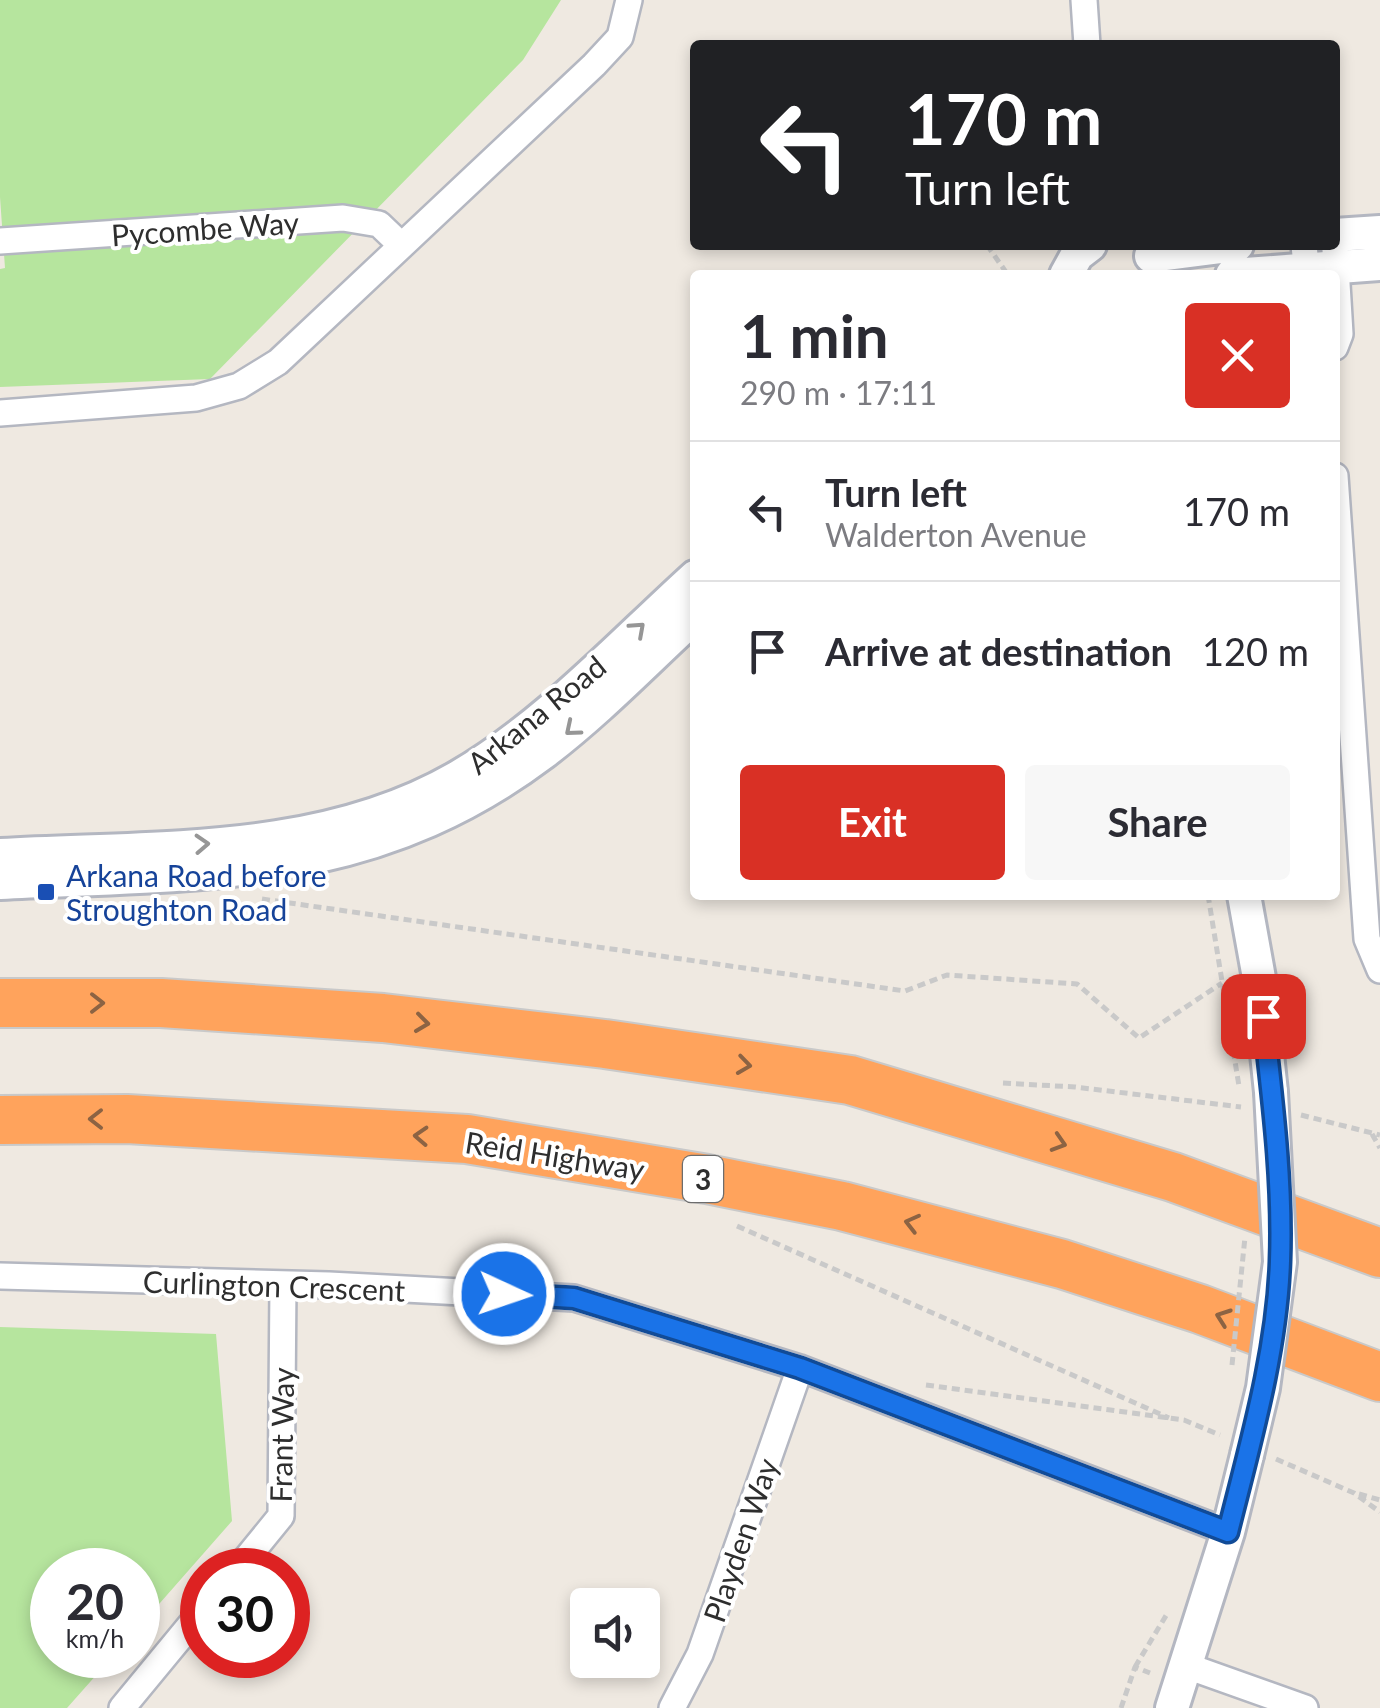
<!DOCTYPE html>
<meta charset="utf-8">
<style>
body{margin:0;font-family:Lato,sans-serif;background:#f7f7f7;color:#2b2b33;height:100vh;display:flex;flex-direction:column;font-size:38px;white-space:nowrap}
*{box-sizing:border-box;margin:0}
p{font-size:32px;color:#7c7c81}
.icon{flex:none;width:55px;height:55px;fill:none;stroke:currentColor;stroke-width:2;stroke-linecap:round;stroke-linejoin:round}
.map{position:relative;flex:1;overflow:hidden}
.side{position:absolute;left:690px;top:270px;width:650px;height:630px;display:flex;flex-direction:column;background:#fff;border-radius:10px;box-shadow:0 5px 15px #0003}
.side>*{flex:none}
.top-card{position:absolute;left:690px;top:40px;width:650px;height:210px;border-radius:10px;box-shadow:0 5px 15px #0003;background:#202124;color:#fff;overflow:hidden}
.fabs{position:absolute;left:570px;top:1588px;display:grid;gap:20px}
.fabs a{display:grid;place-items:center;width:90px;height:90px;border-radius:10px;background:#fff;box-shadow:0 5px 15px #0003;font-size:50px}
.speed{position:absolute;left:30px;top:1548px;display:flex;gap:20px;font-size:50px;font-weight:700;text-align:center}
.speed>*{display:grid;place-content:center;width:130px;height:130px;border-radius:50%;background:#fff;box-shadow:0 5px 15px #0003;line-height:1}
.speed small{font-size:25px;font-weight:400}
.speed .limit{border:15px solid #d22;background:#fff;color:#111}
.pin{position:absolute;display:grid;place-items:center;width:85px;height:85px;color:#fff;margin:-42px;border-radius:20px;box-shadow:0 5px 15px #0006}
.me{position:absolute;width:110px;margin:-55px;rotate:93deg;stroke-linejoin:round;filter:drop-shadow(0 0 8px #0008)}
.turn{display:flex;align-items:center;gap:35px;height:210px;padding:0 50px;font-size:45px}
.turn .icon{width:130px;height:130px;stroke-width:2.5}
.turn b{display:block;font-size:70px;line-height:85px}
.round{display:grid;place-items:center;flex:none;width:105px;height:105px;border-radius:10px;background:#f7f7f7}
.overview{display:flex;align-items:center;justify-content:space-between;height:170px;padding:0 50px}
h1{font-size:60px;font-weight:700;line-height:75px}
.primary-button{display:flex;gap:20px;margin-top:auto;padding:20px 50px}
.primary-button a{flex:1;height:115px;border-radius:10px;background:#d93025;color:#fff;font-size:40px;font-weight:700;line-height:115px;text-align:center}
.primary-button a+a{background:#f7f7f7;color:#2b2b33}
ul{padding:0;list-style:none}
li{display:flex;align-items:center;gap:30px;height:140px;padding:0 50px;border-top:2px solid #e1e1e2}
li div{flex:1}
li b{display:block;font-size:38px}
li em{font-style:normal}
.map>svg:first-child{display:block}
.green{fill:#b6e59e}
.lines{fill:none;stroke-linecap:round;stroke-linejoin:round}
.minor-casing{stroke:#b4b7c1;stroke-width:30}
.tertiary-casing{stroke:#b4b7c1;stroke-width:38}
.motorway-casing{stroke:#c9c9c9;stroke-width:52}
.path{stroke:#c9c9c9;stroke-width:5;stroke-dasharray:8 5;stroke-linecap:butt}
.minor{stroke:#fff;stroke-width:25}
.tertiary{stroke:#fff;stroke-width:32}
.motorway{stroke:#ffa35c;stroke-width:48}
.tertiary-bridge-casing{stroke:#b4b7c1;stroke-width:38;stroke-linecap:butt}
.path-bridge{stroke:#c9c9c9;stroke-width:5;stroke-dasharray:8 5;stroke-linecap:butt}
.tertiary-bridge{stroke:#fff;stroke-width:32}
.oneway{stroke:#969696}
.oneway2{stroke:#8c6343}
.route-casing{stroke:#114b97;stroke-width:25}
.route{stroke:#1a73e8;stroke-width:18}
.transit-dot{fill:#1a4fb4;stroke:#fff;stroke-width:4}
.labels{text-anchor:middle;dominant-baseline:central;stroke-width:8;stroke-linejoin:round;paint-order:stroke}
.shield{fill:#fff;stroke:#6d6d6d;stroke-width:2.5}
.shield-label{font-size:28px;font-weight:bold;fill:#2e2e2e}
.street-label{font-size:30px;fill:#2e2e2e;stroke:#fff}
.transit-label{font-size:30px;fill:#164399;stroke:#fff;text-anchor:start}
</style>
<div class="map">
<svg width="1380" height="1708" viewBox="0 0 1380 1708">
<rect width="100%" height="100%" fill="#efe9e1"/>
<!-- green -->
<path class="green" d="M0,0H561L523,60L210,379L0,387V269L5,268L0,197Z
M0,1327L216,1334L232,1521L138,1628V1570H52V1655H114L67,1708H0Z"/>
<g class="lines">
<!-- minor casing -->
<g class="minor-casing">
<path id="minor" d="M1084,0L1087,45
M0,241L343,218L379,224L401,245
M1304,245L1307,275
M1335,250L1340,334L1335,347
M0,413L196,398L239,386L278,362L594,65L620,37L629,0
M1335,476L1367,939L1380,970
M0,1276L329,1285L574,1298L800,1368L1228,1532
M237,1570L281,1516L283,1284
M1187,1666L1305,1708
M122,1708L202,1611
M672,1708L700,1654L800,1368"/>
</g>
<!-- tertiary casing -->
<g class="tertiary-casing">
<path id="tertiary" d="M1335,235L1380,232
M1151,256L1237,245
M1066,275L1077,255L1090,245
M1232,275L1380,264
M0,855C153,846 320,857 458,777C546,726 620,645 695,577
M0,883C204,873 370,883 543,753C597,712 645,662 695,616
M1244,895L1259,978L1271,1092
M1172,1708L1228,1532L1247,1455"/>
</g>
<!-- motorway casing -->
<g class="motorway-casing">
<path id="motorway" d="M0,1003H161L383,1018L605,1044L850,1080L1173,1177L1380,1253
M0,1120L127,1119L467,1139L707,1179L842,1206L1062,1264L1200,1309L1380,1377"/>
</g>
<!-- path -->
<path class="path" d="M987,245L1008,275
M1208,895L1227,1012
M262,899L905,991L947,975L1077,984L1139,1038L1222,983
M1003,1083L1075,1087L1241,1107
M1301,1115L1380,1135
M1372,1134L1380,1148
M737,1226L1169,1418
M926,1385L1184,1420L1220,1435
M1276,1459L1354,1493L1380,1512
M1359,1494L1380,1500
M1135,1667L1167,1614
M1121,1708L1135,1667L1150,1673"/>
<!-- minor -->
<use href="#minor" class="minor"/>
<!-- tertiary -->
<use href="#tertiary" class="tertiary"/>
<!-- motorway -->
<use href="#motorway" class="motorway"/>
<!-- tertiary-bridge casing -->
<g class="tertiary-bridge-casing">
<path id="tertiary-bridge" d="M1247,1455L1263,1388L1280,1262L1271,1092"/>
</g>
<!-- path-bridge -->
<path class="path-bridge" d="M1227,1012L1239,1086
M1232,1365L1245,1237"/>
<!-- tertiary-bridge -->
<use href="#tertiary-bridge" class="tertiary-bridge"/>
</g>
<!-- one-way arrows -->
<defs><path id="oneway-chevron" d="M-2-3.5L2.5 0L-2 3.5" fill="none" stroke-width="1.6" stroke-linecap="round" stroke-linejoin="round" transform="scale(2.5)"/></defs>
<g class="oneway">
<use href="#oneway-chevron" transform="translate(638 629) rotate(-42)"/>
<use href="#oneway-chevron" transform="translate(572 729) rotate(140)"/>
<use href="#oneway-chevron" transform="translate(202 844) rotate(-3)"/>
</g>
<g class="oneway2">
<use href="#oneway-chevron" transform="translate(97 1003)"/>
<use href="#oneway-chevron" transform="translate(422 1023) rotate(7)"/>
<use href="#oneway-chevron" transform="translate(744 1065) rotate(8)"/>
<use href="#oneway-chevron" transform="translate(96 1119) rotate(180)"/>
<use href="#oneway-chevron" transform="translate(421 1136) rotate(-177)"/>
<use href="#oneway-chevron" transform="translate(1059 1143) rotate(17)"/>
<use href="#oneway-chevron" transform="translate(912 1223) rotate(-166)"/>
<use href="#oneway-chevron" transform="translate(1223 1317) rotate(-160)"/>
</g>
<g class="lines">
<!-- route casing -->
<g class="route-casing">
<path id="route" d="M504,1294L574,1298L800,1368L1228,1532C1250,1444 1277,1352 1280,1261C1283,1180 1272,1097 1263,1016"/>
</g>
<!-- route -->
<use href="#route" class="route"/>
</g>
<!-- markers -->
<rect class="transit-dot" x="36" y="882" width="20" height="20" rx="5"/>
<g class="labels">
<!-- shield labels -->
<rect class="shield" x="683" y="1156" width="40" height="46" rx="8"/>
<g class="shield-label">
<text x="703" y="1179">3</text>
</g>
<!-- street labels -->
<g class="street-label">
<text transform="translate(205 228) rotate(-4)">Pycombe Way</text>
<text transform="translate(536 714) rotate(-39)">Arkana Road</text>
<text transform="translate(555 1155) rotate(9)">Reid Highway</text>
<text transform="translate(274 1285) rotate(2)">Curlington Crescent</text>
<text transform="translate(281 1435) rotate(-89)">Frant Way</text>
<text transform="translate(740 1540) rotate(-71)">Playden Way</text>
</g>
<!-- transit labels -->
<g class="transit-label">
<text x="66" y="875">Arkana Road before<tspan x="66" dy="34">Stroughton Road</tspan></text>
</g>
</g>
</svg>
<div class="fabs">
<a><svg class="icon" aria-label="sound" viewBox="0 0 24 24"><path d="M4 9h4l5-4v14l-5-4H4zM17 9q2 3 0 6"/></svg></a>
</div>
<div class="speed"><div>20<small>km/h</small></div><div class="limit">30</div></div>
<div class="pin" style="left:1263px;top:1016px;background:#d93025"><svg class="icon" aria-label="arrive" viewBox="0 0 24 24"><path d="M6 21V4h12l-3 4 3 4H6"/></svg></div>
<svg class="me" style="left:504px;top:1294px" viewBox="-20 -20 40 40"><circle r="17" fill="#1a73e8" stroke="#fff" stroke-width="3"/><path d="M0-11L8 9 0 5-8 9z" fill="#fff"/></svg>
<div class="top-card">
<div class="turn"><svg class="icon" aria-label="left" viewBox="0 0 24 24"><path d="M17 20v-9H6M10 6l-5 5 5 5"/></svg><div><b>170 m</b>Turn left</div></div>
</div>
<section class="side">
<div class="overview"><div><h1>1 min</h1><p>290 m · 17:11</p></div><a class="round" style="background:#d93025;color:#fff"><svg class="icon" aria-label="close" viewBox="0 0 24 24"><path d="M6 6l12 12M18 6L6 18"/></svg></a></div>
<ul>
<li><svg class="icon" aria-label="left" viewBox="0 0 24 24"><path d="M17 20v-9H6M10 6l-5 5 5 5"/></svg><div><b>Turn left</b><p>Walderton Avenue</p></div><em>170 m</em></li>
<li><svg class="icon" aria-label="arrive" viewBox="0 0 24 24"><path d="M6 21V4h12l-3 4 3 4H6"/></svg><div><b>Arrive at destination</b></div><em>120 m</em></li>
</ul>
<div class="primary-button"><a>Exit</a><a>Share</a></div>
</section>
</div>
